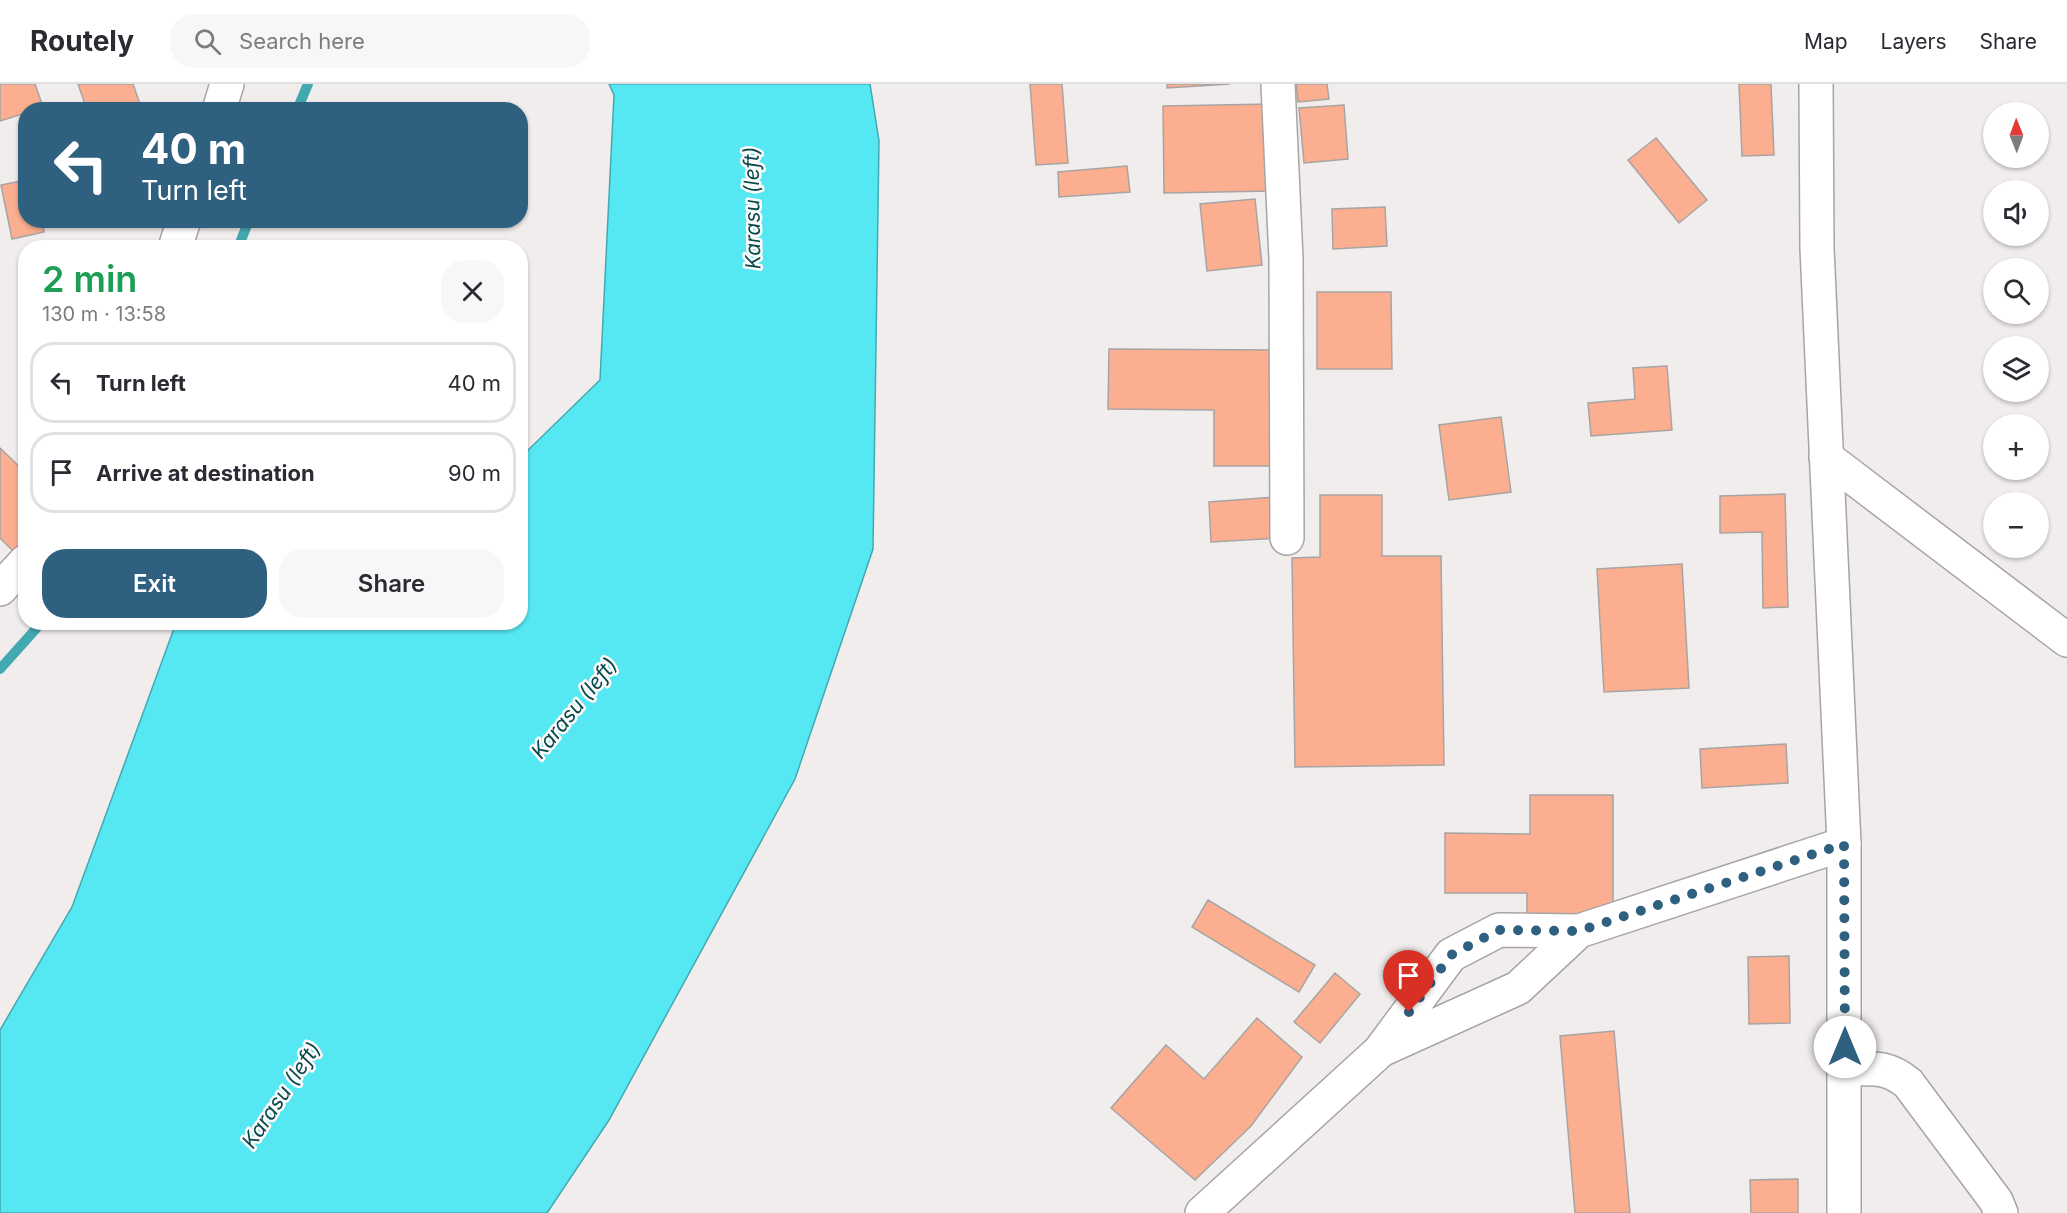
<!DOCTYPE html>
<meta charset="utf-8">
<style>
body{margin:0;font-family:Inter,sans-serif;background:#f7f7f7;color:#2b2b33;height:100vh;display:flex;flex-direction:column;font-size:22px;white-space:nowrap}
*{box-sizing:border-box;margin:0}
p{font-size:20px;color:#7c7c81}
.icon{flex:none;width:33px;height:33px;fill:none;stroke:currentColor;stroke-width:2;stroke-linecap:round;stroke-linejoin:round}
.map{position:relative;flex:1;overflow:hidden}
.sheet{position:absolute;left:18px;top:156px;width:510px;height:390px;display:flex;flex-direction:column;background:#fff;border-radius:24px;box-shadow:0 2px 4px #0004}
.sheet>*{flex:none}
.banner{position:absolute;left:18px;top:18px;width:510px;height:126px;border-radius:24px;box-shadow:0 2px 4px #0004;background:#30607f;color:#fff;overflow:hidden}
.needle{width:39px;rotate:359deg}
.controls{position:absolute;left:1983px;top:18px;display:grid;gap:12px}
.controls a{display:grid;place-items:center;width:66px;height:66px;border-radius:50%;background:#fff;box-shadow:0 2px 4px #0004;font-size:30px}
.pin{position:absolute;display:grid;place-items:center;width:51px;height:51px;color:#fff;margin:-62px -26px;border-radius:50% 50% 50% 0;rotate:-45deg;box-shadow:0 0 6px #0007}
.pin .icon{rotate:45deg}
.me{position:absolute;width:66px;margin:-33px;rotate:0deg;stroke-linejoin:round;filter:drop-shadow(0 0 4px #0008)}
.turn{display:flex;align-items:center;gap:21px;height:126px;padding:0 24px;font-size:27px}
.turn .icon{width:78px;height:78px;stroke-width:2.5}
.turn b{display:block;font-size:42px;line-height:51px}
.round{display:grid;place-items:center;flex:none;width:63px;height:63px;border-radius:24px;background:#f7f7f7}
.overview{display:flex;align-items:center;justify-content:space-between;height:102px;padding:0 24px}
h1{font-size:36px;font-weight:600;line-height:45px;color:#1e9e55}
.button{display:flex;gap:12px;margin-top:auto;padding:12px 24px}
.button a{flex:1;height:69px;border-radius:24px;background:#30607f;color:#fff;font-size:24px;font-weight:600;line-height:69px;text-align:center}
.button a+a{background:#f7f7f7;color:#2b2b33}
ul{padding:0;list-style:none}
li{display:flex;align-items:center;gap:18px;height:81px;margin:0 12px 9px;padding:0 12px;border:3px solid #e1e1e2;border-radius:24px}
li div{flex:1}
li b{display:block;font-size:22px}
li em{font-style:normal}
header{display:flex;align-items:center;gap:36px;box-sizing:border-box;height:84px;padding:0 30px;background:#fff;border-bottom:2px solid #e1e1e2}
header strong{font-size:28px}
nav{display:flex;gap:33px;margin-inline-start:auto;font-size:21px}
.search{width:420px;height:54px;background:#f7f7f7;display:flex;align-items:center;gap:15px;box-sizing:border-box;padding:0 21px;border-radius:24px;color:#7c7c81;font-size:22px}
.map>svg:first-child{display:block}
.water{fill:#55e8f3;stroke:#43a9b1;stroke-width:1.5}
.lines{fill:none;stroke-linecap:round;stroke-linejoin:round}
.stream{stroke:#43a9b1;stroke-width:10}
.building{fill:#fbaf90;stroke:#a8a4a3;stroke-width:1.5}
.minor-casing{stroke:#a8a4a3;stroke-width:36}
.major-casing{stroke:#a8a4a3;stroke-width:36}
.minor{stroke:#fff;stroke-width:33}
.major{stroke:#fff;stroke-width:33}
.route{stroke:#30607f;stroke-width:10;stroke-dasharray:0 18}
.labels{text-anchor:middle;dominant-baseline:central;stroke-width:5;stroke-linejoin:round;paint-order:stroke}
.water-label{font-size:21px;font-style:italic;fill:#054a4f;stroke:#fefaf9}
</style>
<header>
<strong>Routely</strong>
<div class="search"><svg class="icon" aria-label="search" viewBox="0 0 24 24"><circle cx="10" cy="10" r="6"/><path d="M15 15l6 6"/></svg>Search here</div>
<nav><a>Map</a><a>Layers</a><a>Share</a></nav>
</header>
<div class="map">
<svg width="2067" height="1129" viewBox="0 0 2067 1129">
<rect width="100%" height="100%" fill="#f1edec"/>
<!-- water -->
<path class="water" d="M609,0H870L879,57L873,465L795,695L609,1036L547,1129H0V946L72,823L176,539L520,538L521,373L600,296L614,11Z"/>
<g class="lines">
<!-- stream -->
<path class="stream" d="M297,26L308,0
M238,164L249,136
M0,585L42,538"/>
</g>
<!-- building -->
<path class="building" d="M0,0H35L43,23L26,26V29L0,37Z
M78,0H133L140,20L125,26H87Z
M1030,0H1062L1068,79L1036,81Z
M1167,0H1230L1167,4Z
M1296,0H1327L1329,15L1298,18Z
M1739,0H1771L1774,71L1742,72Z
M1273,20L1274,107L1164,109L1163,22Z
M1344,21L1348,75L1304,79L1299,24Z
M1656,54L1707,116L1679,139L1628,76Z
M1127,82L1130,108L1059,113L1058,88Z
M26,96V136H42L44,148L12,155L1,101Z
M1255,115L1262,181L1207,187L1200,120Z
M1385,123L1387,162L1333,165L1332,125Z
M1317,208H1391L1392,285H1317Z
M1109,265L1278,266L1277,382H1214V326L1108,325Z
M1667,282L1672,346L1591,352L1588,319L1635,315L1633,284Z
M1501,333L1511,408L1449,416L1439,341Z
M0,364L26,389V458L15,469L0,454Z
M1785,410L1788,523L1763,524L1762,448L1720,449V412Z
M1320,411H1382V472H1441L1444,681L1295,683L1292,474L1320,473Z
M1277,413L1279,454L1211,458L1209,418Z
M1682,480L1689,604L1604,608L1597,485Z
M1786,660L1788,699L1702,704L1700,665Z
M1530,711H1613V834H1527V809H1445V749L1530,750Z
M1208,816L1315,881L1299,908L1192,843Z
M1789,872L1790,939L1749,940L1748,873Z
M1335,889L1360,910L1320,959L1294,938Z
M1257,934L1302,973L1251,1042L1195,1096L1111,1024L1166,961L1204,995Z
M1614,947L1630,1129H1575L1560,952Z
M1798,1095V1129H1751L1750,1096Z"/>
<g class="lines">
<!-- minor casing -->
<g class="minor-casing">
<path id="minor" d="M1278,0L1286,175L1287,454
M219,26L227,0
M175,164L184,136
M1826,373L2067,556
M0,505L26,477
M1382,964L1451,871L1499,846L1579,847
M1845,985C1872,985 1886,981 1908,999L1996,1117L2001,1129
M1202,1129L1381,966L1518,904L1579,847L1844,760"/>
</g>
<!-- major casing -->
<g class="major-casing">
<path id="major" d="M1816,0L1817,164L1844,760V1129"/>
</g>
<!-- minor -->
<use href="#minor" class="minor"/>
<!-- major -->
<use href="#major" class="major"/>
</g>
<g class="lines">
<!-- route -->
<path class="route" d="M1409,928L1451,871L1499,846L1579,847L1844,760L1845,963"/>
</g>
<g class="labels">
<!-- water labels -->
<g class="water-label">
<text transform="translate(752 124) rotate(-91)">Karasu (left)</text>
<text transform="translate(574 624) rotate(-51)">Karasu (left)</text>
<text transform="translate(281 1011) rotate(-56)">Karasu (left)</text>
</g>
</g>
</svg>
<div class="controls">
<a><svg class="needle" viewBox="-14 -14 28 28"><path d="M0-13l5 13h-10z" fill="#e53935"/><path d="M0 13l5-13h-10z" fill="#7c7c81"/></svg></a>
<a><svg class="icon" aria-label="sound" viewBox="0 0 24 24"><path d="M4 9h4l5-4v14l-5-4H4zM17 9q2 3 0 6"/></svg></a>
<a><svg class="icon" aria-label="search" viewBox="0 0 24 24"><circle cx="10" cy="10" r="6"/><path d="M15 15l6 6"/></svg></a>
<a><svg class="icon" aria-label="layers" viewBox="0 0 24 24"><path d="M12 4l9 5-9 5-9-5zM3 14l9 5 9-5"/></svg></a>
<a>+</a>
<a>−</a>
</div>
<div class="pin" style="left:1409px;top:928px;background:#d93025"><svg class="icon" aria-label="arrive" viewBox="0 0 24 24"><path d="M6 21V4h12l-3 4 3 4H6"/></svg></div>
<svg class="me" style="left:1845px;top:963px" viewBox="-20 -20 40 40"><circle r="19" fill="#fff"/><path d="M0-13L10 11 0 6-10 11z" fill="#30607f"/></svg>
<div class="banner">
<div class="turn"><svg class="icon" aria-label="left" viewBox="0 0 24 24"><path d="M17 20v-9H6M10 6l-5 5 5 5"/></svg><div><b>40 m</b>Turn left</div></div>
</div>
<section class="sheet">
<div class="overview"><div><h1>2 min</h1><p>130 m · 13:58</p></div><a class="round"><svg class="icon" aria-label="close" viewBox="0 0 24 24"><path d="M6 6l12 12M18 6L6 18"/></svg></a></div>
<ul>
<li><svg class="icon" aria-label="left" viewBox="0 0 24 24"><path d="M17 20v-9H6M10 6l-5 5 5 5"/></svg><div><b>Turn left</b></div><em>40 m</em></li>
<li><svg class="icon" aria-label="arrive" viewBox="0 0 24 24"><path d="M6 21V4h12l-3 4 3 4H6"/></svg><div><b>Arrive at destination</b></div><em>90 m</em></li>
</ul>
<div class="button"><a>Exit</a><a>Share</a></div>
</section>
</div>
